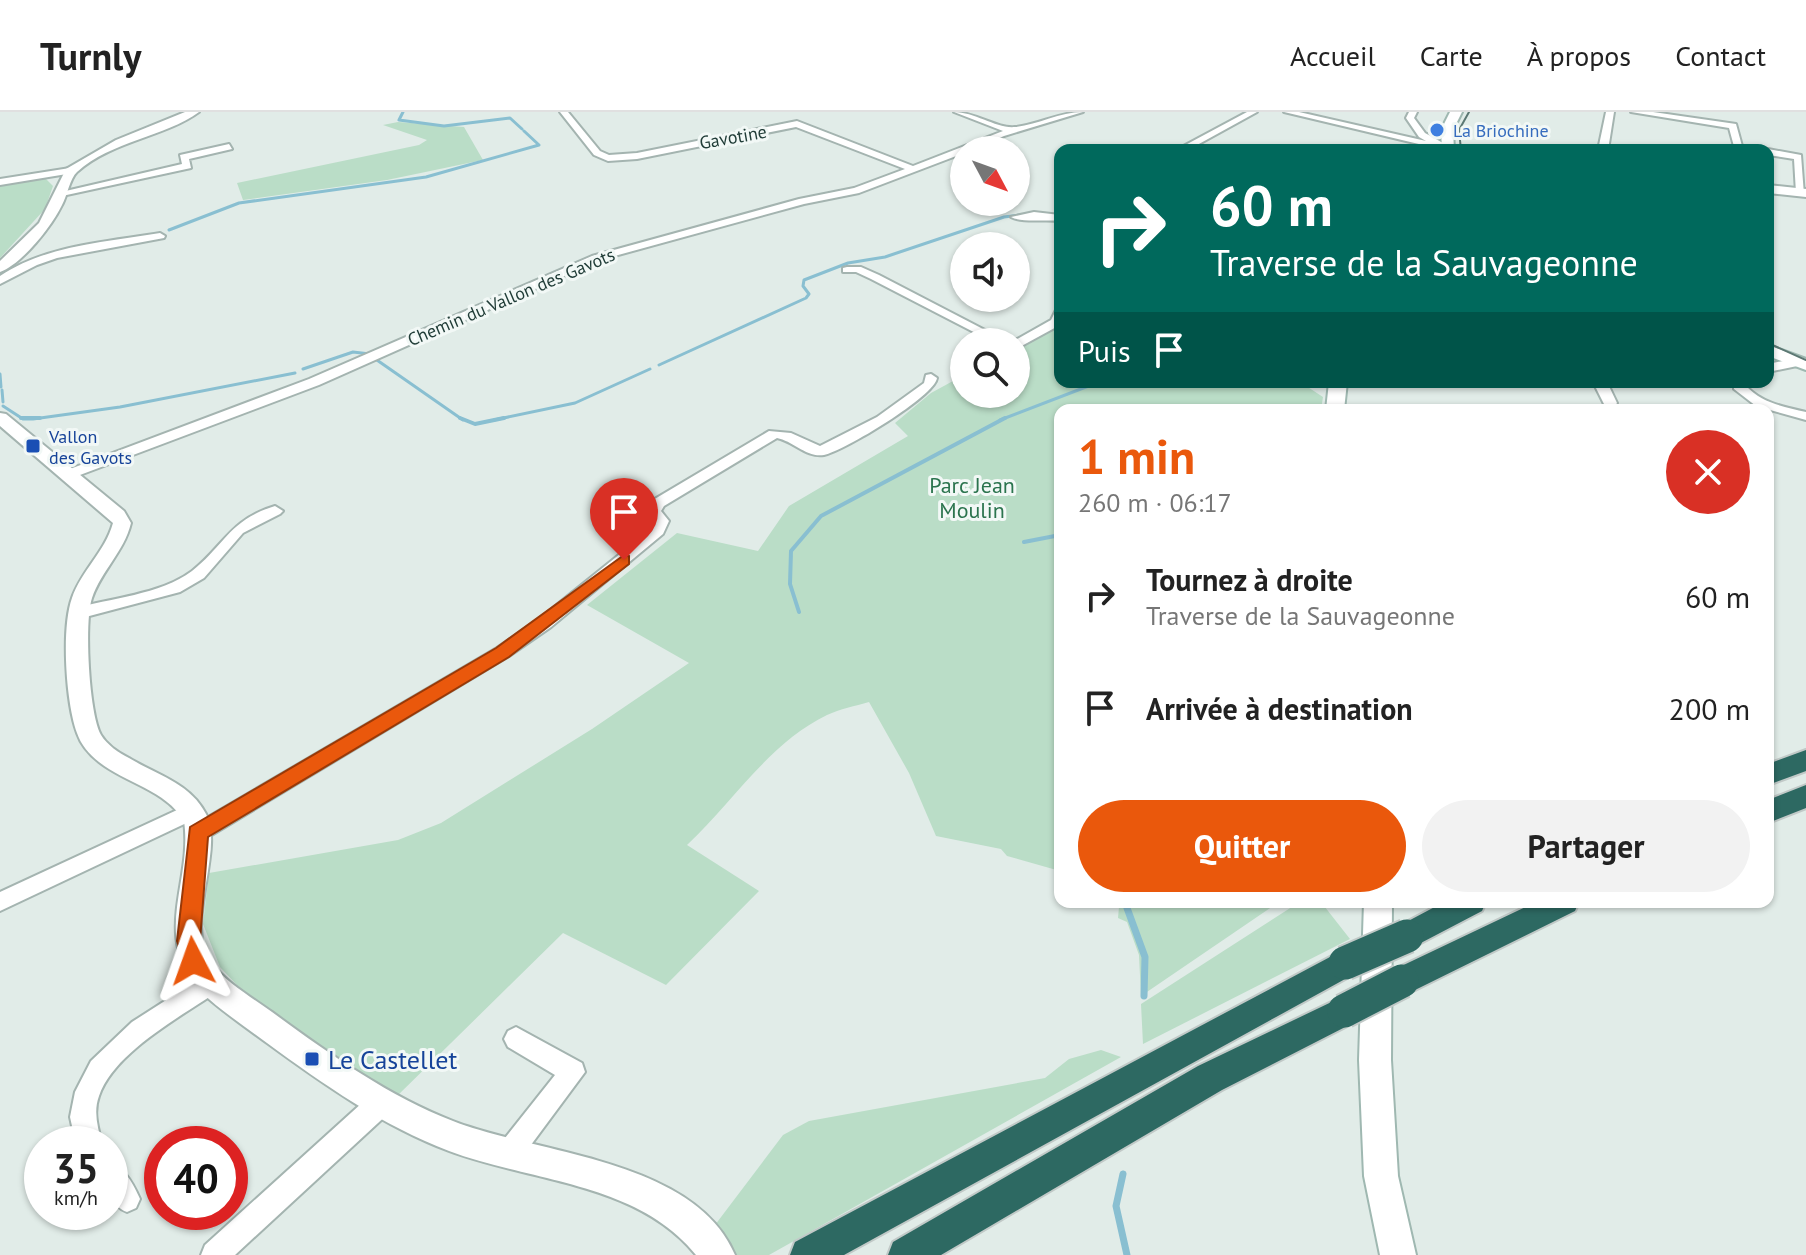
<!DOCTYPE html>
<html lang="fr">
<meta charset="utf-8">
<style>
body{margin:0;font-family:"PT Sans",sans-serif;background:#f2f2f2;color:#222;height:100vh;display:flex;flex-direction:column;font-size:30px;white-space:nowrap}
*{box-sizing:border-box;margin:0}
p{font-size:26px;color:#767676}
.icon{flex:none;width:44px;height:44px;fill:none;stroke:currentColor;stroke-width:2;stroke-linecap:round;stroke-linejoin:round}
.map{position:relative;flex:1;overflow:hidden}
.drawer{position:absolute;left:1054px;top:292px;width:720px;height:504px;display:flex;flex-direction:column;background:#fff;border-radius:16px;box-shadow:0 2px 6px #0004}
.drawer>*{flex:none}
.top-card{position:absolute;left:1054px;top:32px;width:720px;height:244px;border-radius:16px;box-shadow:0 2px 6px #0004;background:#00695c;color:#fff;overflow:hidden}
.needle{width:52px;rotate:131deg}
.buttons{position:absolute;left:950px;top:24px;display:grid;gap:16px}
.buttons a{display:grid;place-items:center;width:80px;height:80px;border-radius:50%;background:#fff;box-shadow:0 2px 6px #0004;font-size:40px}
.speed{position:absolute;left:24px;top:1014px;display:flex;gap:16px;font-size:40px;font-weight:700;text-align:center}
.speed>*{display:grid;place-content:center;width:104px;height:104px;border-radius:50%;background:#fff;box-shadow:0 2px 6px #0004;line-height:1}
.speed small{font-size:20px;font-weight:400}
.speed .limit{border:12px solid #d22;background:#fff;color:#111}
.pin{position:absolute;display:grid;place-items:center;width:68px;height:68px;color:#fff;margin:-82px -34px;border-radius:50% 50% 50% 0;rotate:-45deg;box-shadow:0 0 8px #0007}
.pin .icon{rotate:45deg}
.me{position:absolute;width:88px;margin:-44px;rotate:356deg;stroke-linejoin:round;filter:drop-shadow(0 0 6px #0008)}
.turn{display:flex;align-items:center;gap:28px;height:168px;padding:0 24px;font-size:36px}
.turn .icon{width:104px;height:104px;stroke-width:2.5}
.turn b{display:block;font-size:56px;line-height:68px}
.then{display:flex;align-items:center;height:76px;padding:0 24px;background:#0003;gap:16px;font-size:30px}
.round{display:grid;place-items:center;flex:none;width:84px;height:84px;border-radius:42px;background:#f2f2f2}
.head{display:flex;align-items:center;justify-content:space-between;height:136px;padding:0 24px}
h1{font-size:48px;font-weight:700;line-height:60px;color:#ea580c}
.cta{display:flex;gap:16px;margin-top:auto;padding:16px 24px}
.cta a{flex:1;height:92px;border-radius:48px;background:#ea580c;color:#fff;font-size:32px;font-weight:700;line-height:92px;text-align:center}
.cta a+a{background:#f2f2f2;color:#222}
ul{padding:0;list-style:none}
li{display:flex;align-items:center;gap:24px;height:112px;padding:0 24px}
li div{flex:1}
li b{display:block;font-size:30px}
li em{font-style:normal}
header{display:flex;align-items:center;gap:48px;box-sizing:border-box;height:112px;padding:0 40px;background:#fff;border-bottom:2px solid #e0e0e0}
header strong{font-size:38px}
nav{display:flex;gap:44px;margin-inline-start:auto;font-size:28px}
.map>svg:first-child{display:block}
.green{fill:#baddc7}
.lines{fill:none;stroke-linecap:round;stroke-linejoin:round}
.stream-far3{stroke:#89bfd1;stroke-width:3}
.stream-far2{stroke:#89bfd1;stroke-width:4}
.stream-far1{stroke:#89bfd1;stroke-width:5}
.stream{stroke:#89bfd1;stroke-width:7}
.minor-casing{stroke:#a4b4b0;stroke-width:4}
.tertiary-casing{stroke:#a4b4b0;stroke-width:4}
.secondary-casing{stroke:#9fb8b1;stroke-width:4}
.motorway-casing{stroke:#c1c9c7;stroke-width:4}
.minor{fill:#fff;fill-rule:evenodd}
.tertiary{fill:#fff;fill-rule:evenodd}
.secondary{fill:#fff;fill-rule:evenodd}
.motorway{fill:#2d6962;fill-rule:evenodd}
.tram{stroke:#5c7873;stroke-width:2}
.motorway-bridge-casing{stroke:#c1c9c7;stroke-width:37;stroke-linecap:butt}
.motorway-bridge{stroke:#2d6962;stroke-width:33}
.route{fill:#ea580c;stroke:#983908;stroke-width:2}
.shop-dot{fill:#3f7fe0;stroke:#f2f8f6;stroke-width:3}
.transit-dot{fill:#1a4fb4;stroke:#f2f8f6;stroke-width:3}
.labels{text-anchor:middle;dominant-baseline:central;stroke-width:6;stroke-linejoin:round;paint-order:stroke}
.far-shop-label{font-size:18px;fill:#366cbe;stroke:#f2f8f6;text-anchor:start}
.far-street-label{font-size:18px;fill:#213d38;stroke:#f2f8f6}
.far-transit-label{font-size:18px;fill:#164399;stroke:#f2f8f6;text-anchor:start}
.park-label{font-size:22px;fill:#2b744e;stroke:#f2f8f6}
.near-transit-label{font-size:26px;fill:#164399;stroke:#f2f8f6;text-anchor:start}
</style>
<header>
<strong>Turnly</strong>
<nav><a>Accueil</a><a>Carte</a><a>À propos</a><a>Contact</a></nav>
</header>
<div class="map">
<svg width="1806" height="1143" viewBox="0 0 1806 1143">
<rect width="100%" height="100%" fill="#e1ece8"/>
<!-- green -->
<path class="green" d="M398,10L464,15L483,48L387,68L243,88L237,71L419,33L427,28L383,13Z
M45,66L53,74L45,97L0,146V73Z
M1060,210V270H1300L1323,285L1321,298H1060V759L1007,744L1001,737L936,724L909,661L869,590C855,594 840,597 827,603C769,631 732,691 687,733L759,779L666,873L563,821L394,987L248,885L220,855L203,812L209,761L398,728L441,711L592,617L689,551L587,493L677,421L758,439L789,394L908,324L895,311L931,281L964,263V282H1016V240Z
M1106,790H1279L1141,884L1139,843L1127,810L1118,806L1119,795Z
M1321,790L1350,827L1143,932L1141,892L1298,791Z
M1101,938L1121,945L769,1143H734L715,1113L783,1023L809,1009L1045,966L1069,947Z"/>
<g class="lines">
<!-- stream-far3 -->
<path class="stream-far3" d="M403,0L399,8L444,14L510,6L522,17
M169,118L239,91L426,65L539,33L524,19
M374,246L463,308
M659,253L806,186L809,182L803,174L804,168L848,151L885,145L1004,105L1036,101
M303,257L353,240L370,242
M0,262L1,275
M2,278L3,290
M3,294L23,307H33L120,295L295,261
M494,308L575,291L650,257
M1000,308L1099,270"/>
<!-- stream-far2 -->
<path class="stream-far2" d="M21,306H40
M460,306L475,312L504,306
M1024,430L1060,423
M799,500L790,472L791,439L821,404L1005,306"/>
<!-- stream-far1 -->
<path class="stream-far1" d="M1127,795L1128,798"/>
<!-- stream -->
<path class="stream" d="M1127,796L1145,845L1144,884
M1123,1062L1116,1094L1127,1143"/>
<!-- minor casing -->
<g class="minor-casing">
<path id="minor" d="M560,0H568L600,39L609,43L637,41L797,9L913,54L1003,19L954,0C975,0 997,17 1015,15C1038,13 1059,0 1083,0L1004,24L972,38H964V41L859,81L804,92L600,148L319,273L72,366H62V360L309,267L592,144L799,87L854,76L905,57L796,15L637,47L608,49L594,43Z
M1247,0H1257L1188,38H1176Z
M1284,0H1299L1426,29L1419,25L1406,6L1409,0H1417L1414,6L1425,21L1452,36L1444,38Z
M1606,0H1614L1608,38H1598Z
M1631,0H1653L1736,12L1742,34L1757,38H1735L1729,16Z
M229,32L232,37L189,47L191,56L62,84L57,81L182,52L180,43Z
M1768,37L1801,43L1804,83L1796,81L1794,47L1768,43V38H1765Z
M70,56L75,59L73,61L0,73V67Z
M1034,100L1060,103V109C1045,107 1022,111 1011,105Z
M160,121L165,124L164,126L57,146L37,153L0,172V164C46,133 107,130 160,121Z
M847,155H861L879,163L1008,230H993L871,167L856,160H843V156Z
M1060,197V213L1016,237V230H1012L1051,208L1056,198Z
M1798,246L1802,247V253L1768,260V252Z
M931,262L937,266C935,284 844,339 824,343C807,346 793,329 777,326L664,394L661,399L669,409L663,422L551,515L509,544L205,727L198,730L191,727L188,721L191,715L497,536L539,507L651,417L653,409L645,399L653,388L769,319L791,321L820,334L877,305L924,271L926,263Z
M1593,270H1607L1617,291L1615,294H1605Z
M1734,270H1748L1746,274C1762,291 1784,295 1806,300V308L1756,294L1734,277Z
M275,394L283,399L280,402L243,421L204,466L180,480L78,507L70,501L72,497C110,486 160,483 192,459C224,434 229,408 275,394Z
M190,692L197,694L200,700L197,706L0,799V780Z
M210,860L218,863L221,871L218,879C182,904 114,940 99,984C93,1000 98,1016 102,1032H76L70,1005L75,980L91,949L132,910Z
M516,915L582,951L585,960L519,1049L510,1053L501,1049L497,1040L501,1031L555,963L508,935L504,927L508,919Z
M382,978L391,981L394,990L391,999L235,1143H201L205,1133L373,981Z
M110,1050C125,1056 134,1073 140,1087L136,1096L127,1100C105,1091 110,1070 110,1050Z"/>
</g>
<!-- tertiary casing -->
<g class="tertiary-casing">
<path id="tertiary" d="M185,0H199C165,25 111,29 77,60C70,66 67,84 62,93C52,114 22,152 0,160V149L39,111L66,57L116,28Z
M1768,73L1806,77V85L1768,81Z
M0,301L6,302L124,399L131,411C124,440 101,459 92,486C84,509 89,603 101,623C107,633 119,641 129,646C157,663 190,671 206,702C225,738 183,815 211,851C227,871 251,885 272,900C328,941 388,984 453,1009C537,1042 695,1047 735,1143H696C637,1070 531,1070 449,1039C383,1014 323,972 267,931C244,914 220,898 200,879C151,822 193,770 184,709C166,678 125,671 99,650C89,642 81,633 77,621C66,591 61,517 72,486C81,459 105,440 113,411L0,314Z"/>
</g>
<!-- secondary casing -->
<g class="secondary-casing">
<path id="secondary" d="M1450,0H1462L1453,18L1454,38H1442L1441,18Z
M1768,233L1806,247V258L1768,244Z
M1329,270H1347L1344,298H1326Z
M1364,790H1392L1391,948L1398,1064L1416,1143H1380L1364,1064L1359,948Z"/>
</g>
<!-- motorway casing -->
<g class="motorway-casing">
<path id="motorway" d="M1806,638V659L1768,673V652Z
M1806,673V696L1768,711V688Z
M1444,790H1486L1482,799L1417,833L1407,837L1397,833L1392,824L1397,815Z
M1536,790H1579L1575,799L1413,879L1402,883L1391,879L1387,869L1391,859Z
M1345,837L1356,841L1360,851L1356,861L844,1143H790L795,1130Z
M1344,884L1355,888L1360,899L1355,910L1222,978L941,1143H888L893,1130L1198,954Z"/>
</g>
<!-- minor -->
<use href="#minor" class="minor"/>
<!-- tertiary -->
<use href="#tertiary" class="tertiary"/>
<!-- secondary -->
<use href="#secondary" class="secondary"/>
<!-- motorway -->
<use href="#motorway" class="motorway"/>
<!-- tram -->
<path class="tram" d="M1461,38L1459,18L1469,0
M1768,231L1806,248"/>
<!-- motorway-bridge casing -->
<g class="motorway-bridge-casing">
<path id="motorway-bridge" d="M1345,851L1407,824
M1344,899L1402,869"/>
</g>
<!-- motorway-bridge -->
<use href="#motorway-bridge" class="motorway-bridge"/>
</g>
<!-- route -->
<path class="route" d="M624,443L629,444V452L509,545L208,725L200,829L204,849L201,856L193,859L185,856L177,829L190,715L496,536Z"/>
<!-- markers -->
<circle class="shop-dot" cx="1437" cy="18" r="8"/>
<g class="transit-dot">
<rect x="25" y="326" width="16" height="16" rx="4"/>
<rect x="304" y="939" width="16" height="16" rx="4"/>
</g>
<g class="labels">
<!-- far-shop labels -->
<g class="far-shop-label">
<text x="1453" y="18">La Briochine</text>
</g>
<!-- far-street labels -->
<g class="far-street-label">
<text transform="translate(733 25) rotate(-10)">Gavotine</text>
<text transform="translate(511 185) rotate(-23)">Chemin du Vallon des Gavots</text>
</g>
<!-- far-transit labels -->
<g class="far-transit-label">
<text x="49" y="324">Vallon<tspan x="49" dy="21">des Gavots</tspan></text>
</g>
<!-- park labels -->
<g class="park-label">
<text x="972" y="373">Parc Jean<tspan x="972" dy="25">Moulin</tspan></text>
</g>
<!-- near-transit labels -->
<g class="near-transit-label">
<text x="328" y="947">Le Castellet</text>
</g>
</g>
</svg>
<div class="buttons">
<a><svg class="needle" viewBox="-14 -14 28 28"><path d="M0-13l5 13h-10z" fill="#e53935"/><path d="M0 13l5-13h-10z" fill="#767676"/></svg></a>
<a><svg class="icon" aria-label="sound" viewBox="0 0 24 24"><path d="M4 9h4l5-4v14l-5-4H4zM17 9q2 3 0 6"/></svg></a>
<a><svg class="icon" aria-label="search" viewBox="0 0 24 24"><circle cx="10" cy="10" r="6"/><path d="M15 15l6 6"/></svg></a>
</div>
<div class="speed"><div>35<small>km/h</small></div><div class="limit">40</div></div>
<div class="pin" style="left:624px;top:448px;background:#d93025"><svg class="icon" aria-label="arrive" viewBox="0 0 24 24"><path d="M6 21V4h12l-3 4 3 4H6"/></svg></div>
<svg class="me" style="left:193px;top:849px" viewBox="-20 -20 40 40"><path d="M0-17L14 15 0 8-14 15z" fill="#ea580c" stroke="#fff" stroke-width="4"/></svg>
<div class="top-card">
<div class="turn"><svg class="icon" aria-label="right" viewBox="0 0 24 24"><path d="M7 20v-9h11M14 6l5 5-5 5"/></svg><div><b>60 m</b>Traverse de la Sauvageonne</div></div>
<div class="then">Puis<svg class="icon" aria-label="arrive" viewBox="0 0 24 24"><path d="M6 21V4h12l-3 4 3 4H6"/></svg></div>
</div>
<section class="drawer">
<div class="head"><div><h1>1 min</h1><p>260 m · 06:17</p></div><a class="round" style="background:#d93025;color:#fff"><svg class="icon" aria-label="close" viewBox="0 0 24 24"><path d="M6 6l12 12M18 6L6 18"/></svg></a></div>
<ul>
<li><svg class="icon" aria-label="right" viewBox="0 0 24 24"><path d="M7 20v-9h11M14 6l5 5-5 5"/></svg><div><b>Tournez à droite</b><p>Traverse de la Sauvageonne</p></div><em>60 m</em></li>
<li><svg class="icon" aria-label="arrive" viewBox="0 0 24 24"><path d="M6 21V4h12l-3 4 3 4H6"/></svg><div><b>Arrivée à destination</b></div><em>200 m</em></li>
</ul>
<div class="cta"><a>Quitter</a><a>Partager</a></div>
</section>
</div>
